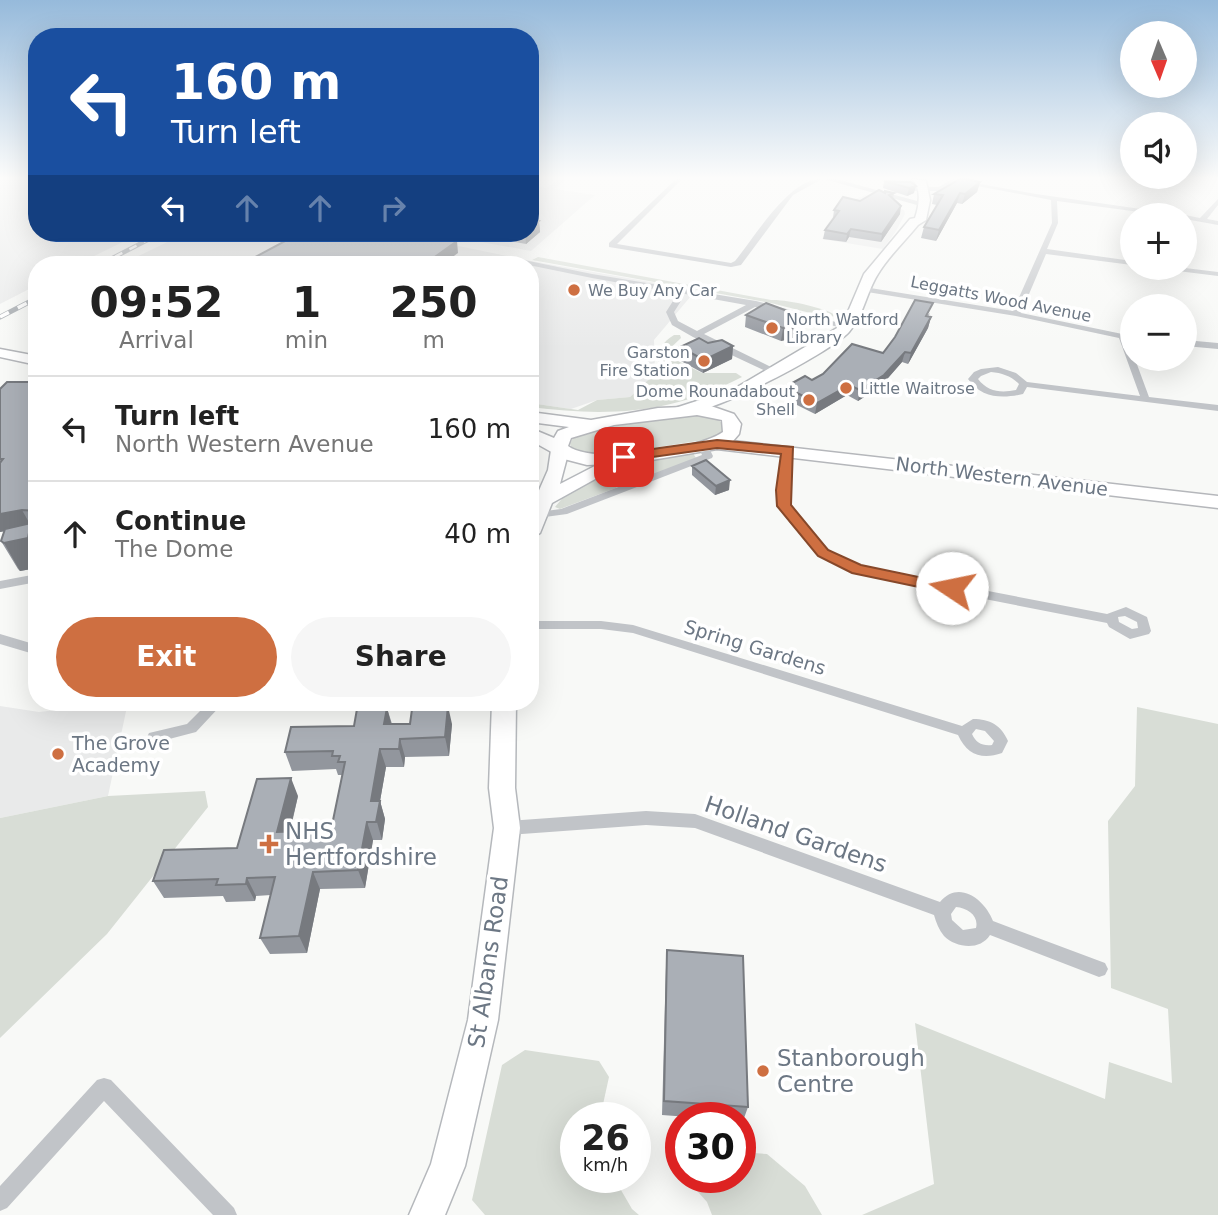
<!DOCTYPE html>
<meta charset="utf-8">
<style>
body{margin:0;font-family:"DejaVu Sans",sans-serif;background:#f6f6f6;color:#222;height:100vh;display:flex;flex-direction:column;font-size:26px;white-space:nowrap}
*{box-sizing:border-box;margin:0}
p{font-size:23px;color:#767676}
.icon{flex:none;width:38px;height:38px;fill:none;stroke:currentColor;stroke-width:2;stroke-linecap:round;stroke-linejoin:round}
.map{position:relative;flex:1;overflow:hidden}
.panel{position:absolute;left:28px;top:256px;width:511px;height:455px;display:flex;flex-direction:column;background:#fff;border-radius:28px;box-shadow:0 7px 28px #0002}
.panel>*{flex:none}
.banner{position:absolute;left:28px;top:28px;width:511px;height:214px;border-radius:28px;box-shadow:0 7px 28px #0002;background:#1a4fa0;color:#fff;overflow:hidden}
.needle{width:46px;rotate:178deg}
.fabs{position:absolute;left:1120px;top:21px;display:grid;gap:14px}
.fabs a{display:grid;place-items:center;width:77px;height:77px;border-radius:50%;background:#fff;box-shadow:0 7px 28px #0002;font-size:35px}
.speed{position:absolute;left:560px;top:1102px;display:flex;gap:14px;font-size:35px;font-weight:700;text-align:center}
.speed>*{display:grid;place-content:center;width:91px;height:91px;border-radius:50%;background:#fff;box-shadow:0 7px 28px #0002;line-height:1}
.speed small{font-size:18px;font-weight:400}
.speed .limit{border:10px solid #d22;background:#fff;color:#111}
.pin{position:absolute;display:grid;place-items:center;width:60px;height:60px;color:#fff;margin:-30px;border-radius:14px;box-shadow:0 4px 10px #0006}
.me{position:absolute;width:77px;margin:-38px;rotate:281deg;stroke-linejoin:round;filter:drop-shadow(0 0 5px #0008)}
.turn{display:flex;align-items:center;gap:24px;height:147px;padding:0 28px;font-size:32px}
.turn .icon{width:91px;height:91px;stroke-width:2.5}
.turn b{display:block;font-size:49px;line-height:60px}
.lanes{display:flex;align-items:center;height:66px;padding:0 28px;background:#0003;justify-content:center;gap:35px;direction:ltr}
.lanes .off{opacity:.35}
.eta{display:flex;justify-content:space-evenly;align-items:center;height:119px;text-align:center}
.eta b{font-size:42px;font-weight:700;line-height:49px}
.button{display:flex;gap:14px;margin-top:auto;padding:14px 28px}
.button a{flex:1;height:80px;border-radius:42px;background:#ce6f41;color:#fff;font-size:28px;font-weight:700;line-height:80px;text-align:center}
.button a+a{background:#f6f6f6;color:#222}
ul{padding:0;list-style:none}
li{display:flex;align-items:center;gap:21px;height:105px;padding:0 28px;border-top:2px solid #e0e0e0}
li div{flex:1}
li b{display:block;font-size:26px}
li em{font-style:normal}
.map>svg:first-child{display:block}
.built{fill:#e9eaea}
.green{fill:#d8ddd6}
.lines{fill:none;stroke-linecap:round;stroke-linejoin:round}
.primary-casing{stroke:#b5b8bc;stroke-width:3}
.trunk-casing{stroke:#b5b7bb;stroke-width:3}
.minor{fill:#c1c4c8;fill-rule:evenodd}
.tertiary{fill:#c1c4c8;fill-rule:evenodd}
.primary{fill:#fff;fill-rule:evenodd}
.trunk{fill:#fff;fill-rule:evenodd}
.rail-far1-casing{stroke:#a3a8ad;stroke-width:4.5}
.rail-casing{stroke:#a3a8ad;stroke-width:5}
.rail-far1{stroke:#fff;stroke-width:2.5;stroke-dasharray:8;stroke-linecap:butt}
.rail{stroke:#fff;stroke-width:3.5;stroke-dasharray:10;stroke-linecap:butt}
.wall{fill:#92969d}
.shaded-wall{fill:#777a7f}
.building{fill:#aaafb6;stroke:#777a7f;stroke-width:2}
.route{fill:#ce6f41;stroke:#86482a;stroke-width:2}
.poi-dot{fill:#ce6f41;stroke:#fff;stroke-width:2.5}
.labels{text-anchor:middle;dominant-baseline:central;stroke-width:7;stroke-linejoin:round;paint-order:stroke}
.far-poi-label{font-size:16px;fill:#6c7784;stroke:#fff;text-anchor:start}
.far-street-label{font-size:16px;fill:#6c7784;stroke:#fff}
.street-label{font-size:19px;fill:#6c7784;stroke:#fff}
.poi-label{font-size:19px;fill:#6c7784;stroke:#fff;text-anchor:start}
.near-poi-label{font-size:23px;fill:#6c7784;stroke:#fff;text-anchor:start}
.near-street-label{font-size:23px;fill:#6c7784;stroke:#fff}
</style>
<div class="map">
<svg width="1218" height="1215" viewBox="0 0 1218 1215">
<rect width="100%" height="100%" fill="#f8f9f7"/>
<!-- built -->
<path class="built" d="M0,179H37V233H141L78,264H37V285L0,304Z
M560,179H566L555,189L595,195L531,251L431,233H530V186L546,188Z
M866,195L904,210L905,214L896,231L883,249L822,239L829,229L825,228L841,204Z
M186,233H396L531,261L696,290L654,340L655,375L630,397L597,400L571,409L530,403V264H122Z
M128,702L108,796L0,818V706L39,712Z"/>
<!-- green -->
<path class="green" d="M538,257L771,300C785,299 827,308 837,316L826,317L771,303L532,260Z
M674,335H680L681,338L664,354L702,373H736L742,377C672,414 608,417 530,407V403L578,410L597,400L630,397L659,370C657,354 659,344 674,335Z
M695,414L715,417L723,424L724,431L710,439L601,456H587L572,448L570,444L574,436L584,431Z
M693,453L696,458C675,466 641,488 622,472L612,476L619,482L616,488L560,509L555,507L565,495L609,469Z
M1137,707L1218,724V1215H862L934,1184L915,1023L1105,1099L1109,1062L1172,1083L1168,1009L1111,988L1108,821L1135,786Z
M205,791L208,807L107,934L0,1038V818L108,796Z
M525,1050L599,1061L609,1077L600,1118H576V1178H614L632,1209L639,1215H485L472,1200L502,1065Z
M740,1152L767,1154L805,1186L822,1215H712L707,1202L690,1183L691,1178H740Z"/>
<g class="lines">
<!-- primary casing -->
<g class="primary-casing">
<path id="primary" d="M912,179L926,181L930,200L926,220L918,225C905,241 888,257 878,274C866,293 864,315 849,332C830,353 699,422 672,415V409L734,389L837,328L847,314L864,274L910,219L915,218C919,206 922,188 912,179Z
M560,445L569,450L560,484L618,454L624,453L633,458L552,503L540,533L530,539V511L548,470L551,450Z
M492,702H516L515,788L520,828L498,1020L465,1166L445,1215H409L431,1164L468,1020L494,828L489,788Z"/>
</g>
<!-- trunk casing -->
<g class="trunk-casing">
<path id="trunk" d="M0,349L37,356V365L0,357Z
M711,406L734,414L741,424L739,434L733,441L1218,496V508L717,449L634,463L587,465L564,459L530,440V428L554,438L558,431L569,427L530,422V412L591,420L658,408ZM697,415L722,420L723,432C698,450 593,465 568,446L571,438L614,425Z"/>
</g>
<!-- minor -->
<path class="minor" d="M676,179H682L617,244L731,263L735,261C754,238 790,177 822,179L793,195L741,265L731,267L609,247V243Z
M952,179L1036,194L1176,214L1177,215H1162L1057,201L1058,223L1047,249L1132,261V265L1046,254L1021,313L1132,336V340H1128L1132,350V359H1135L1149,397L1218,405V411L1027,387L1023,394C1002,399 981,398 968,379L974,372L981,369L998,367L1016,373L1027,382L1140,396L1119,338L1016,316L861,291V287H864L1013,311L1052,223L1051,200L956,182L940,191H915L912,189L915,187H939ZM991,372C1002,373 1011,376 1019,384L1016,390C1001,393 988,392 978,379L981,376Z
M1218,199V205L1207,219L1218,221V225L1185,219V215L1200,218Z
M504,256L592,274L756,301L851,326L847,329L755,307L704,334L777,370L778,372L774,375L693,337L672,325L666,312L673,301L665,291L592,278L504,260ZM674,292L746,305L697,331L678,321L674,312L681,301Z
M1166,268H1185L1218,272V276L1170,270Z
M1185,340L1218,343V349L1185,346Z
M703,443L707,444L713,456L712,458L567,514L530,519V513L561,509L702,455L698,446Z
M788,447L793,450L787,490L789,506L797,518L836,556L874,569L1107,614L1126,607L1147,617L1151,631L1149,634L1130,639L1109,627L1107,623L872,577L828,562L789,522L779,506L777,490L783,450ZM1125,616L1137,622L1138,628L1132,629L1119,622L1118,617Z
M37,574V582L0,589V581Z
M530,621H601L633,625L962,726L973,719C990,719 1001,725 1008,741L1002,753C982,760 967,755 958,735L633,633L601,629H530ZM976,729L985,731L994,741L992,745C982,746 976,743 972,734Z
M0,634L37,645V655L0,644Z
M209,702H224L196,732L154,743L149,741L147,737L149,733L187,724Z
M646,811L695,814L940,902C959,879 985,900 993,921L1105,963L1108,969L1105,975L1099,977L990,935C980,951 956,948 944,936C939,930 936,922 934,915L695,828L646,825L507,835L502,833L499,828L502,823L507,821ZM956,907C968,908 979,916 976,928L963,930L952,920L951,914Z
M104,1078L111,1080L234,1208L237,1215H213L104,1101L7,1208L0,1211V1186L97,1080Z"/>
<!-- tertiary -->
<path class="tertiary" d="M824,179H836L928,204L924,207Z"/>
<!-- primary -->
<use href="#primary" class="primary"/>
<!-- trunk -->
<use href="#trunk" class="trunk"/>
<!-- rail-far1 casing -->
<g class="rail-far1-casing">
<path id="rail-far1" d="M101,264L161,233
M30,302L37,298"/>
</g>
<!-- rail casing -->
<g class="rail-casing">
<path id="rail" d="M0,317L33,300"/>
</g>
<!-- rail-far1 -->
<use href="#rail-far1" class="rail-far1"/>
<!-- rail -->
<use href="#rail" class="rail"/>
</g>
<!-- wall -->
<path class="wall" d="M884,181L911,182L914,193L907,196L883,188Z
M980,182L977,192L962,204L957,203L936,241L921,238L924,227L937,205L932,204L934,194Z
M885,191L894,193L893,199L900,214L881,242L849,237L846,242L823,239L825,230L834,218H833L834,210L885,193Z
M539,221L540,232L526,244L466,233H530Z
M930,313L928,317H931L928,328L908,364L902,362L881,386L858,401L847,395L815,414L783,398L785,387L812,380L883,353Z
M746,315L799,329L798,330L797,337L781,341L745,327Z
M708,343L733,346L732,359L703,373L679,360L680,347Z
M37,382V527H33L37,533V568L20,571L18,569L1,541L4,531L0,532V389Z
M692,466L729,490L715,495L692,475Z
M387,708L392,724H452L449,756L405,757L404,767H386L380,801L385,819L382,840H373L365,888L320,889L307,953L270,954L260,938L271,895L256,896L255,901L226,902L223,896L164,898L153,881L237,848L298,796L290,832L331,830L342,775H338L336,769L292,771L285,752L354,726Z
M667,950L748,1107L743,1121H740V1118H702L662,1115L666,967Z"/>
<!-- shaded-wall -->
<path class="shaded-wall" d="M980,182L977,192L962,204L965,194Z
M916,186L914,193L907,196L909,188Z
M960,193L957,203L936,241L939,230Z
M901,206L900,214L881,242L882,234Z
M539,221L540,232L526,244L525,233H530V228Z
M851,229L849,237L846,242L847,234Z
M457,241L458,253L443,264H425Z
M801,316L799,329L798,330L797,337L781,341L783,328Z
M931,317L928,328L908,364L911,353Z
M733,346L732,359L703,373L704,360Z
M905,352L902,362L881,386L858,401L860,390Z
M849,385L847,395L815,414L817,403Z
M730,480L729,490L715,495L716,486Z
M22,510L31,526V523L37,533V568L20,571L4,543L30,527L0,532V514Z
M448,706L452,724L449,756L445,737Z
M387,708L392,727L384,724Z
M400,739L405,757L404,767L399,749Z
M380,749L386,767L380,801L385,819L382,840L371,801Z
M291,778L298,796L285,850L277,832Z
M367,822L373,840L365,888L358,870Z
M313,872L320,889L307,953L299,936Z
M247,878L256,896L255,901L246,884Z"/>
<!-- building -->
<path class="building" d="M960,179H966L980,182L965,194L960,193L939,230L924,227L943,195L934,194Z
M884,181L911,182L916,186L909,188Z
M879,190L885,193V191L894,193L889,195L901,206L882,234L851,229L847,234L825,230L839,211L834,210L843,197L860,201Z
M530,219L539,221L530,228Z
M300,233H413L457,241L425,264H247L250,262H246Z
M915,300L933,303L926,316L931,317L911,353L905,352L884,375L860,390L849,385L817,403L785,387L805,376L812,380L823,374L852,344L883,353L895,337Z
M766,303L801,316L796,320L799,324L783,328L746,315Z
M699,338L708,343L722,340L733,346L704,360L680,347Z
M7,382H37V511L22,510L0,514V463L3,459H0V389Z
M706,460L730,480L716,486L692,466Z
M31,523L28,538L4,543L1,541L5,529Z
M448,706L445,737L400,739L399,749H380L371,801H380L376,822H367L358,870L313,872L299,936L260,938L275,877L247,878L246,884L216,885L218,879L153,881L164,850L237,848L257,779L291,778L277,832L331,830L345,762H338L340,756H332L333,751L285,752L291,727L354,726L357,709L387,708L384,724H410L412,709Z
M667,950L743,956L748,1107L664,1101Z"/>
<!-- sky -->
<linearGradient id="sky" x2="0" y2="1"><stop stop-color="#96badb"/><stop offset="0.51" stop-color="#fcfcfb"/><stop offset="1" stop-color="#fcfcfb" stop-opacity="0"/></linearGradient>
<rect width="1218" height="349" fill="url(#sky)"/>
<!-- route -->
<path class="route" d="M717,440L793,447L791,505L828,550L861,565L957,585V592L952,594L852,573L818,556L777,506L776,490L781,454L717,448L624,461L618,457L624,453Z"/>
<!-- markers -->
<g class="poi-dot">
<circle cx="574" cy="290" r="7"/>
<circle cx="772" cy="328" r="7"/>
<circle cx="704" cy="361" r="7"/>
<circle cx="846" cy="388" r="7"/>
<circle cx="809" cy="400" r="7"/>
<circle cx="58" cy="754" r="7"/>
<path d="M265.5 833.5h7v7h7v7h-7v7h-7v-7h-7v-7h7z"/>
<circle cx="763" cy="1071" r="7"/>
</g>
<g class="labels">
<!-- far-poi labels -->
<g class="far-poi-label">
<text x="588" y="290">We Buy Any Car</text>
<text x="786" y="319">North Watford<tspan x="786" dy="18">Library</tspan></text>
<text x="690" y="352" text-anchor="end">Garston<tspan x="690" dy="18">Fire Station</tspan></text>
<text x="860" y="388">Little Waitrose</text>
<text x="795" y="391" text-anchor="end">Dome Rounadabout<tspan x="795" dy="18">Shell</tspan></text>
</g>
<!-- far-street labels -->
<g class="far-street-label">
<text transform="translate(1001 299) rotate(11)">Leggatts Wood Avenue</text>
</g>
<!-- street labels -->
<g class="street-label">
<text transform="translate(1002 476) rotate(7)">North Western Avenue</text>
<text transform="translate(755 647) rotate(17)">Spring Gardens</text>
</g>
<!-- poi labels -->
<g class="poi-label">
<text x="72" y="743">The Grove<tspan x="72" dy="22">Academy</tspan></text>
</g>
<!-- near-poi labels -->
<g class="near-poi-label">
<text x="285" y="831">NHS<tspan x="285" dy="26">Hertfordshire</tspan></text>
<text x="777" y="1058">Stanborough<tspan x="777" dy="26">Centre</tspan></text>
</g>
<!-- near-street labels -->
<g class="near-street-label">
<text transform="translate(796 834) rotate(19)">Holland Gardens</text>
<text transform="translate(488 962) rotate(-82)">St Albans Road</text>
</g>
</g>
</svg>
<div class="fabs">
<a><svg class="needle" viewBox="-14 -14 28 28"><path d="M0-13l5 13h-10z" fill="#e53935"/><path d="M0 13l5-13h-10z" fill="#767676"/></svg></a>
<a><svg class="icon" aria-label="sound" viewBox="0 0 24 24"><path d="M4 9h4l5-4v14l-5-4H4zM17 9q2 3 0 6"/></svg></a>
<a>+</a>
<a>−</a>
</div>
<div class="speed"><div>26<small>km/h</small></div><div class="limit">30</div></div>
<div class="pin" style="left:624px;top:457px;background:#d93025"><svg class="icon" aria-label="arrive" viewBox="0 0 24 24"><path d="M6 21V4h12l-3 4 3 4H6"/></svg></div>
<svg class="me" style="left:952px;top:588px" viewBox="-20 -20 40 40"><circle r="19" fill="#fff"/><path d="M0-13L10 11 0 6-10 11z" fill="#ce6f41"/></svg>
<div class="banner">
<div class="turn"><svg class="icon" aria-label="left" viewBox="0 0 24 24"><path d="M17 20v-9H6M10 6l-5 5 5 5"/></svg><div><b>160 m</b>Turn left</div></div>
<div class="lanes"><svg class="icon" aria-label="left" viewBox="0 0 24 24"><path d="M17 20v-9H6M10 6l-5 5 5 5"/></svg><svg class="icon off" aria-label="ahead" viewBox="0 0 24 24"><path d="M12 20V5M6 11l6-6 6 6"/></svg><svg class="icon off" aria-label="ahead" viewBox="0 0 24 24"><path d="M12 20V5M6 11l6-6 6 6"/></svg><svg class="icon off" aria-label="right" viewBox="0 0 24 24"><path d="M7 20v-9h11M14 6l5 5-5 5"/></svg></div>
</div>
<section class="panel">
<div class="eta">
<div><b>09:52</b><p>Arrival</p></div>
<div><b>1</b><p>min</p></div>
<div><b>250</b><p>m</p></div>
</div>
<ul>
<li><svg class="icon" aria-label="left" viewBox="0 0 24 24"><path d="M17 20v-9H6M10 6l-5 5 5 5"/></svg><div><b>Turn left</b><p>North Western Avenue</p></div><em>160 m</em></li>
<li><svg class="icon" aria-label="ahead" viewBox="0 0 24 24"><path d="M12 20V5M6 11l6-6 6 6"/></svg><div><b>Continue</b><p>The Dome</p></div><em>40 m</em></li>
</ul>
<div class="button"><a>Exit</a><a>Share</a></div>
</section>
</div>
